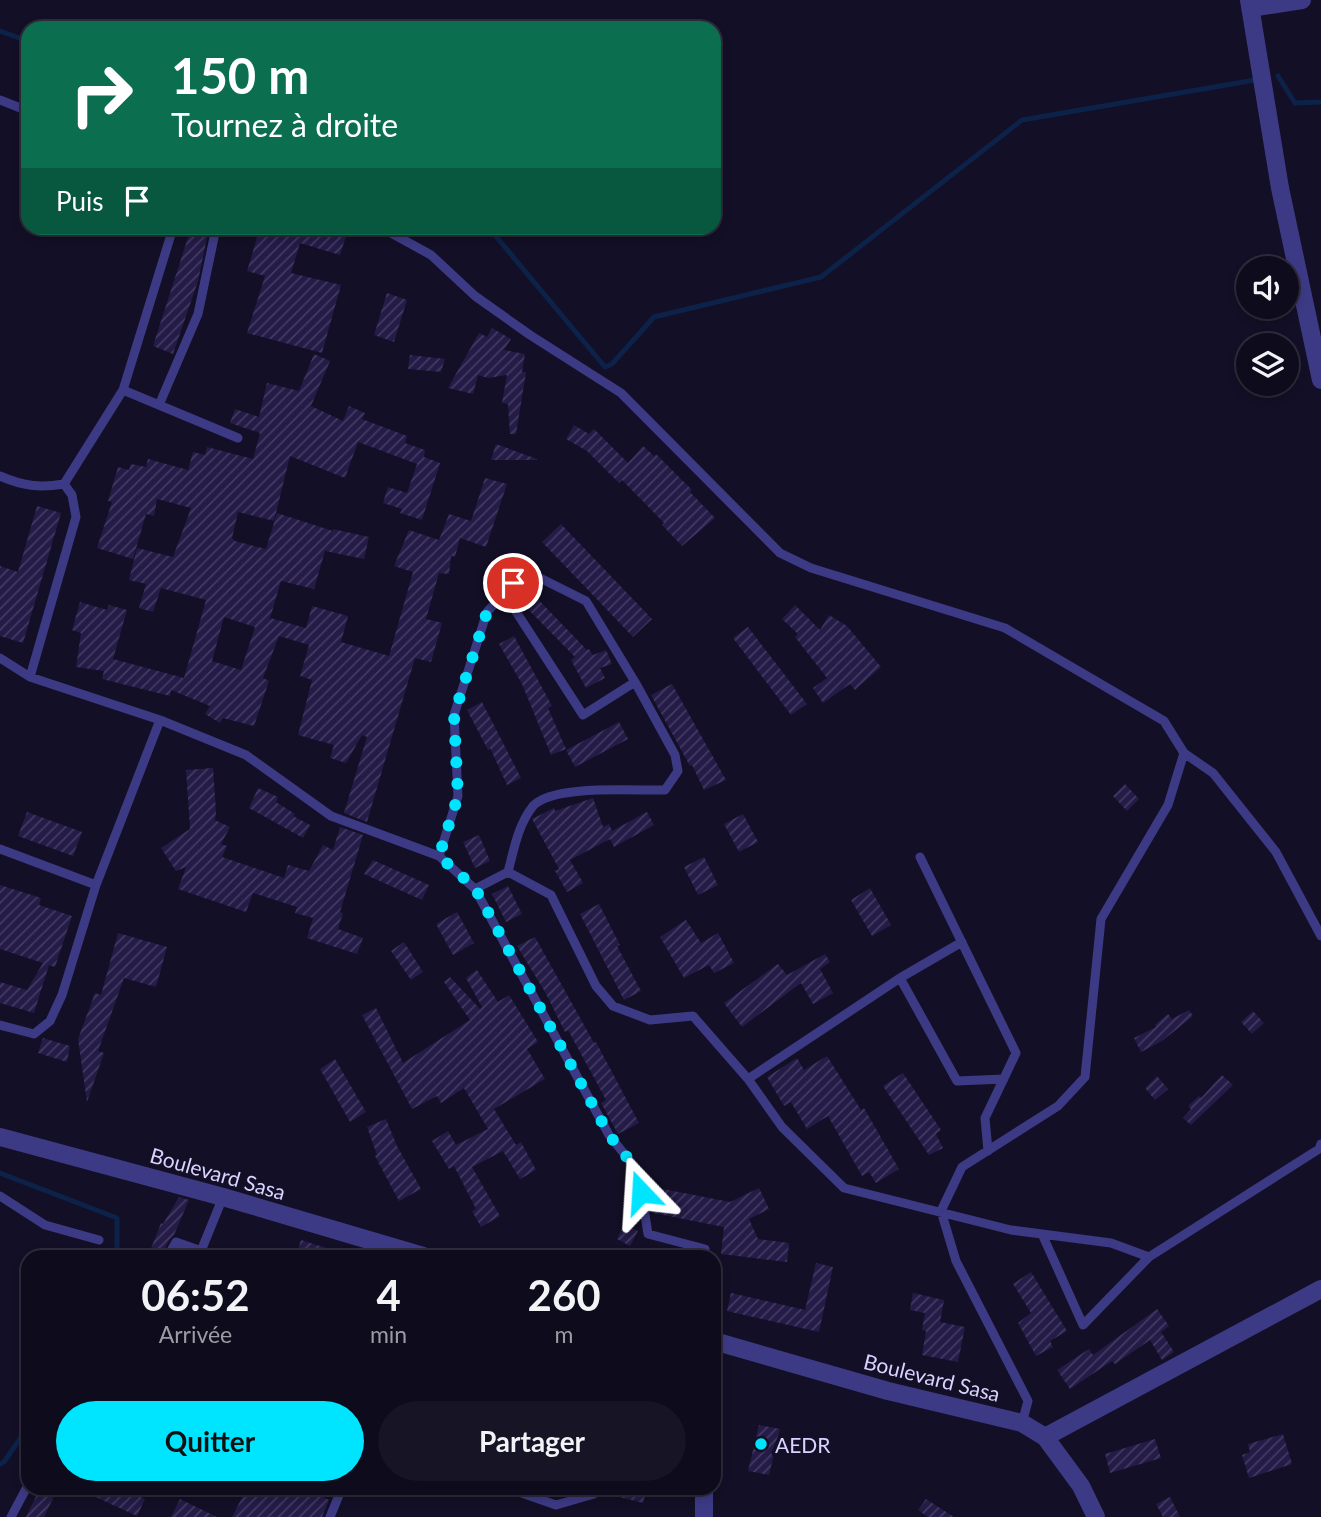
<!DOCTYPE html>
<html lang="fr">
<meta charset="utf-8">
<style>
body{margin:0;font-family:Lato,sans-serif;background:#171425;color:#f1f3f6;height:100vh;display:flex;flex-direction:column;font-size:26px;white-space:nowrap}
*{box-sizing:border-box;margin:0}
p{font-size:23px;color:#9b9ba3}
.icon{flex:none;width:38px;height:38px;fill:none;stroke:currentColor;stroke-width:2;stroke-linecap:round;stroke-linejoin:round}
.map{position:relative;flex:1;overflow:hidden}
.side{position:absolute;left:21px;top:1250px;width:700px;height:245px;display:flex;flex-direction:column;background:#0e0b1c;border-radius:21px;box-shadow:0 4px 10px #0003,0 0 0 2px #2e2b3b}
.side>*{flex:none}
.top-card{position:absolute;left:21px;top:21px;width:700px;height:214px;border-radius:21px;box-shadow:0 4px 10px #0003,0 0 0 2px #2e2b3b;background:#0b6e4f;color:#fff;overflow:hidden}
.controls{position:absolute;left:1236px;top:256px;display:grid;gap:14px}
.controls a{display:grid;place-items:center;width:63px;height:63px;border-radius:50%;background:#0e0b1c;box-shadow:0 4px 10px #0003,0 0 0 2px #2e2b3b;font-size:35px}
.pin{position:absolute;display:grid;place-items:center;width:60px;height:60px;color:#fff;margin:-30px;border:4px solid #fff;border-radius:50%;box-shadow:0 2px 7px #0007}
.me{position:absolute;width:77px;margin:-38px;rotate:340deg;stroke-linejoin:round;filter:drop-shadow(0 0 5px #0008)}
.turn{display:flex;align-items:center;gap:24px;height:147px;padding:0 35px;font-size:32px}
.turn .icon{width:91px;height:91px;stroke-width:2.5}
.turn b{display:block;font-size:49px;line-height:60px}
.then{display:flex;align-items:center;height:66px;padding:0 35px;background:#0003;gap:14px;font-size:26px}
.eta{display:flex;justify-content:space-evenly;align-items:center;height:119px;text-align:center}
.eta b{font-size:42px;font-weight:700;line-height:49px}
.button{display:flex;gap:14px;margin-top:auto;padding:14px 35px}
.button a{flex:1;height:80px;border-radius:42px;background:#00e5ff;color:#111;font-size:28px;font-weight:700;line-height:80px;text-align:center}
.button a+a{background:#171425;color:#f1f3f6}
.map>svg:first-child{display:block}
.lines{fill:none;stroke-linecap:round;stroke-linejoin:round}
.stream{stroke:#0c2248;stroke-width:5}
.building{fill:url(#building-hatch);fill-rule:evenodd}
.service{stroke:#3d3a85;stroke-width:9}
.minor{stroke:#3d3a85;stroke-width:18}
.tertiary{stroke:#3d3a85;stroke-width:18}
.route{stroke:#00e5ff;stroke-width:12;stroke-dasharray:0 21.6}
.poi-dot{fill:#00e5ff;stroke:#130f26;stroke-width:2.5}
.labels{text-anchor:middle;dominant-baseline:central;stroke-width:7;stroke-linejoin:round;paint-order:stroke}
.street-label{font-size:21px;fill:#d9d4ff;stroke:#130f26}
.poi-label{font-size:21px;fill:#d9d4ff;stroke:#130f26;text-anchor:start}
</style>
<div class="map">
<svg width="1321" height="1517" viewBox="0 0 1321 1517">
<defs>
<pattern id="building-hatch" width="6" height="6" patternUnits="userSpaceOnUse" patternTransform="scale(1.75)"><rect width="6" height="6" fill="#241b47"/><path d="M-1 1l2-2M0 6l6-6M5 7l2-2" fill="none" stroke="#433b63"/></pattern>
</defs>
<rect width="100%" height="100%" fill="#130f26"/>
<g class="lines">
<!-- stream -->
<path class="stream" d="M0,31L28,41
M1278,76L1295,103L1321,102
M489,228L605,367L612,364L654,317L821,277L1022,120L1255,80
M0,1173L117,1218V1256
M0,1464L4,1462L28,1427"/>
</g>
<!-- building -->
<path class="building" d="M191,228H209L198,281L173,354L153,346Z
M260,228H327L347,233L340,255L300,243L291,273L341,285L322,353L247,333L265,276L247,271Z
M387,293L407,300L394,342L374,335Z
M492,328L511,339L504,350L525,354L522,372H526L516,434H510L508,404L502,403L507,375L488,378L478,375L473,394L448,388L479,333L487,337Z
M314,354L330,361L311,406L343,421L349,406L365,413L362,419L407,436L405,443L425,450L424,457L440,463L422,520L400,513L402,509L383,503L388,487L407,493L417,464L358,442L345,478L290,456L274,521L238,512L232,538L235,541L266,549L277,513L333,531V529L369,537L364,559L325,551L314,589L281,581L270,618L306,628L312,606L348,616L341,642L389,656L413,572L394,566L409,530L439,540L449,514L471,521L485,478L507,484L486,547L460,538L455,557L451,556L449,574L439,573L426,619L442,623L431,662L415,658L367,822L344,813L367,737L362,735L346,763L330,758L334,745L298,735L312,680L300,676L309,645L279,636L263,678L269,681L254,726L223,718L220,723L205,714L210,706L171,690L170,696L102,679L104,671L76,667L81,633L72,630L80,602L107,610L109,605L127,610L113,659L184,678L206,600L161,588L153,612L139,608L146,584L129,580L137,548L173,557L191,508L157,499L154,516L146,514L133,559L97,548L112,502L108,501L118,467L129,470L131,464L146,467L148,459L188,470L193,452L205,455L207,447L253,459L260,433L230,423L235,409L259,417L267,383L299,391ZM224,617L255,627L241,670L212,661Z
M410,355L445,359L441,372L408,369Z
M574,425L589,434L594,429L628,463L643,446L654,456L656,454L692,490L690,492L715,518L682,546L662,525L664,523L622,480L619,483L587,451L566,439Z
M496,444L537,459V460H491Z
M37,506L61,513L23,643L0,636V566L18,572Z
M561,524L652,619L633,637L542,542Z
M529,590L587,650L589,649L593,655L606,650L612,664L600,668L605,678L586,688L571,660L575,657L519,600Z
M795,605L820,630L829,615L847,626L881,667L855,690L850,684L823,703L813,688L827,678L795,637L798,634L782,619Z
M748,627L807,704L791,715L733,638Z
M514,636L552,706L548,708L566,749L551,755L522,684L499,644Z
M672,684L726,780L704,790L692,765L690,766L651,695Z
M482,702L521,778L507,785L490,748L488,750L467,710Z
M619,722L628,739L575,767L566,750Z
M213,768L216,812L215,820L230,827L221,844L227,846L222,857L284,878L288,865L309,871L323,845L333,850L340,827L363,835L340,912L343,913L338,929L363,938L357,954L307,938L313,918L295,913L297,907L253,893L246,912L178,889L186,867L176,871L161,848L190,829L186,770Z
M1125,784L1139,799L1127,811L1113,796Z
M258,788L278,797L276,802L295,814L293,816L310,825L303,838L249,808Z
M593,798L603,827L609,824L612,831L647,812L654,825L614,847L610,839L570,860L583,883L567,892L555,871L559,869L532,819L554,808L555,811Z
M27,812L82,832L73,856L18,836Z
M743,814L758,842L739,852L724,824Z
M479,835L490,861L475,868L463,842Z
M704,857L718,885L698,895L684,867Z
M373,860L429,885L422,900L364,874Z
M0,885L41,898L39,905L72,916L55,967L49,965L34,1013L0,1003V982L27,990L43,963L0,949Z
M508,886L522,914L506,922L492,894Z
M870,888L891,925L872,936L851,900Z
M599,904L620,945L617,946L641,991L624,1000L580,914Z
M457,912L474,943L453,955L436,924Z
M686,920L701,943L718,933L734,963L714,973L709,965L684,978L660,937Z
M118,933L167,947L156,987L124,978L98,1051L104,1053L87,1102L78,1039L95,993L101,995Z
M535,937L594,1043L596,1042L639,1123L618,1134L601,1103L606,1100L568,1030L565,1032L545,992L517,946Z
M404,942L423,972L411,980L391,951Z
M825,954L830,962L820,969L833,993L813,1004L801,983L742,1027L724,1003L778,964L787,975Z
M477,970L498,1002L509,995L538,1042L527,1049L545,1079L494,1109L516,1145L521,1142L536,1170L520,1179L503,1151L472,1167L500,1216L481,1227L472,1211L476,1209L454,1166L449,1169L432,1141L448,1131L456,1145L488,1129L464,1088L441,1103L437,1096L412,1109L362,1015L376,1008L403,1063L470,1020L444,982L450,977L480,1009L482,1007L466,978Z
M1189,1010L1193,1016L1162,1041L1141,1052L1134,1038L1156,1027L1155,1025L1168,1014L1172,1019Z
M1253,1011L1264,1023L1252,1034L1241,1022Z
M43,1038L70,1046L67,1062L38,1053Z
M827,1056L861,1110L864,1108L899,1169L876,1183L869,1172L862,1176L828,1116L807,1129L791,1102L784,1106L767,1077L797,1058L804,1070Z
M335,1059L366,1112L350,1122L320,1069Z
M903,1073L941,1130L936,1134L943,1148L929,1155L883,1086Z
M1222,1075L1233,1085L1191,1125L1183,1118L1191,1109L1188,1106L1199,1096L1201,1098Z
M1157,1076L1168,1089L1155,1100L1145,1088Z
M386,1119L397,1146L421,1189L399,1201L375,1156L377,1155L367,1127Z
M658,1188L730,1202L759,1188L769,1209L749,1219L758,1239L789,1243L787,1262L721,1254L724,1227L653,1213Z
M179,1197L189,1200L174,1235L170,1239L161,1256H148L161,1223L163,1224Z
M624,1224L638,1231L630,1246L617,1239Z
M301,1240L342,1253L341,1256H296Z
M816,1263L833,1267L819,1332L727,1311L731,1293L805,1310Z
M1031,1272L1067,1331L1050,1341L1053,1347L1036,1356L1018,1323L1031,1313L1013,1284Z
M913,1293L944,1300L940,1322L965,1327L958,1362L922,1355L926,1331L922,1330L925,1313L910,1310Z
M1157,1309L1169,1326L1161,1332L1174,1352L1162,1360L1150,1340L1115,1364L1112,1361L1070,1389L1057,1370L1089,1349L1093,1355Z
M759,1425L780,1429L769,1475L748,1471Z
M1283,1434L1292,1464L1249,1478L1242,1455L1250,1452L1248,1444Z
M1155,1439L1161,1458L1110,1473L1105,1454Z
M40,1488H58L44,1517H26Z
M76,1488H120L145,1499L137,1516Z
M247,1488H318L315,1493L329,1500L322,1517H232Z
M604,1488H647L643,1503L603,1493Z
M1170,1497L1180,1517H1163L1156,1504Z
M180,1499L217,1517H171Z
M926,1499L954,1517H928L918,1510Z"/>
<g class="lines">
<!-- service -->
<path class="service" d="M0,100L28,111
M382,228L431,255L475,296L530,335L621,393L780,553L811,568L1005,628L1164,721L1184,753L1168,805L1101,919L1085,1077L1058,1106L962,1167L941,1211L956,1261L1028,1401L1022,1423
M123,390L238,438
M159,405L198,314L216,228
M0,476C23,486 39,488 64,484L72,495L76,517L30,677
M64,484L123,390L173,228
M504,593L583,715L635,682
M0,658L30,677L160,720L246,755L331,816L439,856L475,889L609,1135L638,1171L648,1234L705,1249
M1184,753L1213,773L1276,852L1321,936
M0,849L96,885
M439,856L458,796L454,715L487,612L513,583L538,577L586,601L635,682L675,755L678,771L665,790C635,791 553,784 533,806C518,825 514,849 508,872
M920,857L1016,1053L985,1118L988,1151
M475,889L508,872L551,895L596,986L613,1006L650,1020L693,1016L748,1079L782,1127L844,1188L1011,1230L1111,1243L1149,1257L1319,1149L1321,1144
M900,978L957,1081L1004,1079
M0,1025L34,1034L50,1021L62,995L96,885L160,720
M748,1079L900,978L962,942
M0,1196L45,1225L99,1240
M1042,1234L1083,1325L1149,1257
M201,1251L223,1197
M168,1256L176,1242L216,1256
M507,1488L556,1505L594,1494L595,1488
M11,1517L28,1485
M330,1517L342,1488"/>
<!-- minor -->
<path class="minor" d="M1249,0L1280,188L1321,380
M1251,8L1302,0
M1045,1437L1321,1289
M704,1517V1488"/>
<!-- tertiary -->
<path class="tertiary" d="M0,1137L223,1197L423,1256
M714,1341L888,1391L1022,1423L1045,1437L1081,1486L1096,1517"/>
</g>
<g class="lines">
<!-- route -->
<path class="route" d="M513,583L487,612L454,715L458,796L439,856L475,888L609,1135L638,1171L641,1192"/>
</g>
<!-- markers -->
<circle class="poi-dot" cx="761" cy="1444" r="7"/>
<g class="labels">
<!-- street labels -->
<g class="street-label">
<text transform="translate(218 1173) rotate(16)">Boulevard Sasa</text>
<text transform="translate(932 1377) rotate(14)">Boulevard Sasa</text>
</g>
<!-- poi labels -->
<g class="poi-label">
<text x="775" y="1444">AEDR</text>
</g>
</g>
</svg>
<div class="controls">
<a><svg class="icon" aria-label="sound" viewBox="0 0 24 24"><path d="M4 9h4l5-4v14l-5-4H4zM17 9q2 3 0 6"/></svg></a>
<a><svg class="icon" aria-label="layers" viewBox="0 0 24 24"><path d="M12 4l9 5-9 5-9-5zM3 14l9 5 9-5"/></svg></a>
</div>
<div class="pin" style="left:513px;top:583px;background:#d93025"><svg class="icon" aria-label="arrive" viewBox="0 0 24 24"><path d="M6 21V4h12l-3 4 3 4H6"/></svg></div>
<svg class="me" style="left:641px;top:1192px" viewBox="-20 -20 40 40"><path d="M0-17L14 15 0 8-14 15z" fill="#00e5ff" stroke="#fff" stroke-width="4"/></svg>
<div class="top-card">
<div class="turn"><svg class="icon" aria-label="right" viewBox="0 0 24 24"><path d="M7 20v-9h11M14 6l5 5-5 5"/></svg><div><b>150 m</b>Tournez à droite</div></div>
<div class="then">Puis<svg class="icon" aria-label="arrive" viewBox="0 0 24 24"><path d="M6 21V4h12l-3 4 3 4H6"/></svg></div>
</div>
<section class="side">
<div class="eta">
<div><b>06:52</b><p>Arrivée</p></div>
<div><b>4</b><p>min</p></div>
<div><b>260</b><p>m</p></div>
</div>
<div class="button"><a>Quitter</a><a>Partager</a></div>
</section>
</div>
